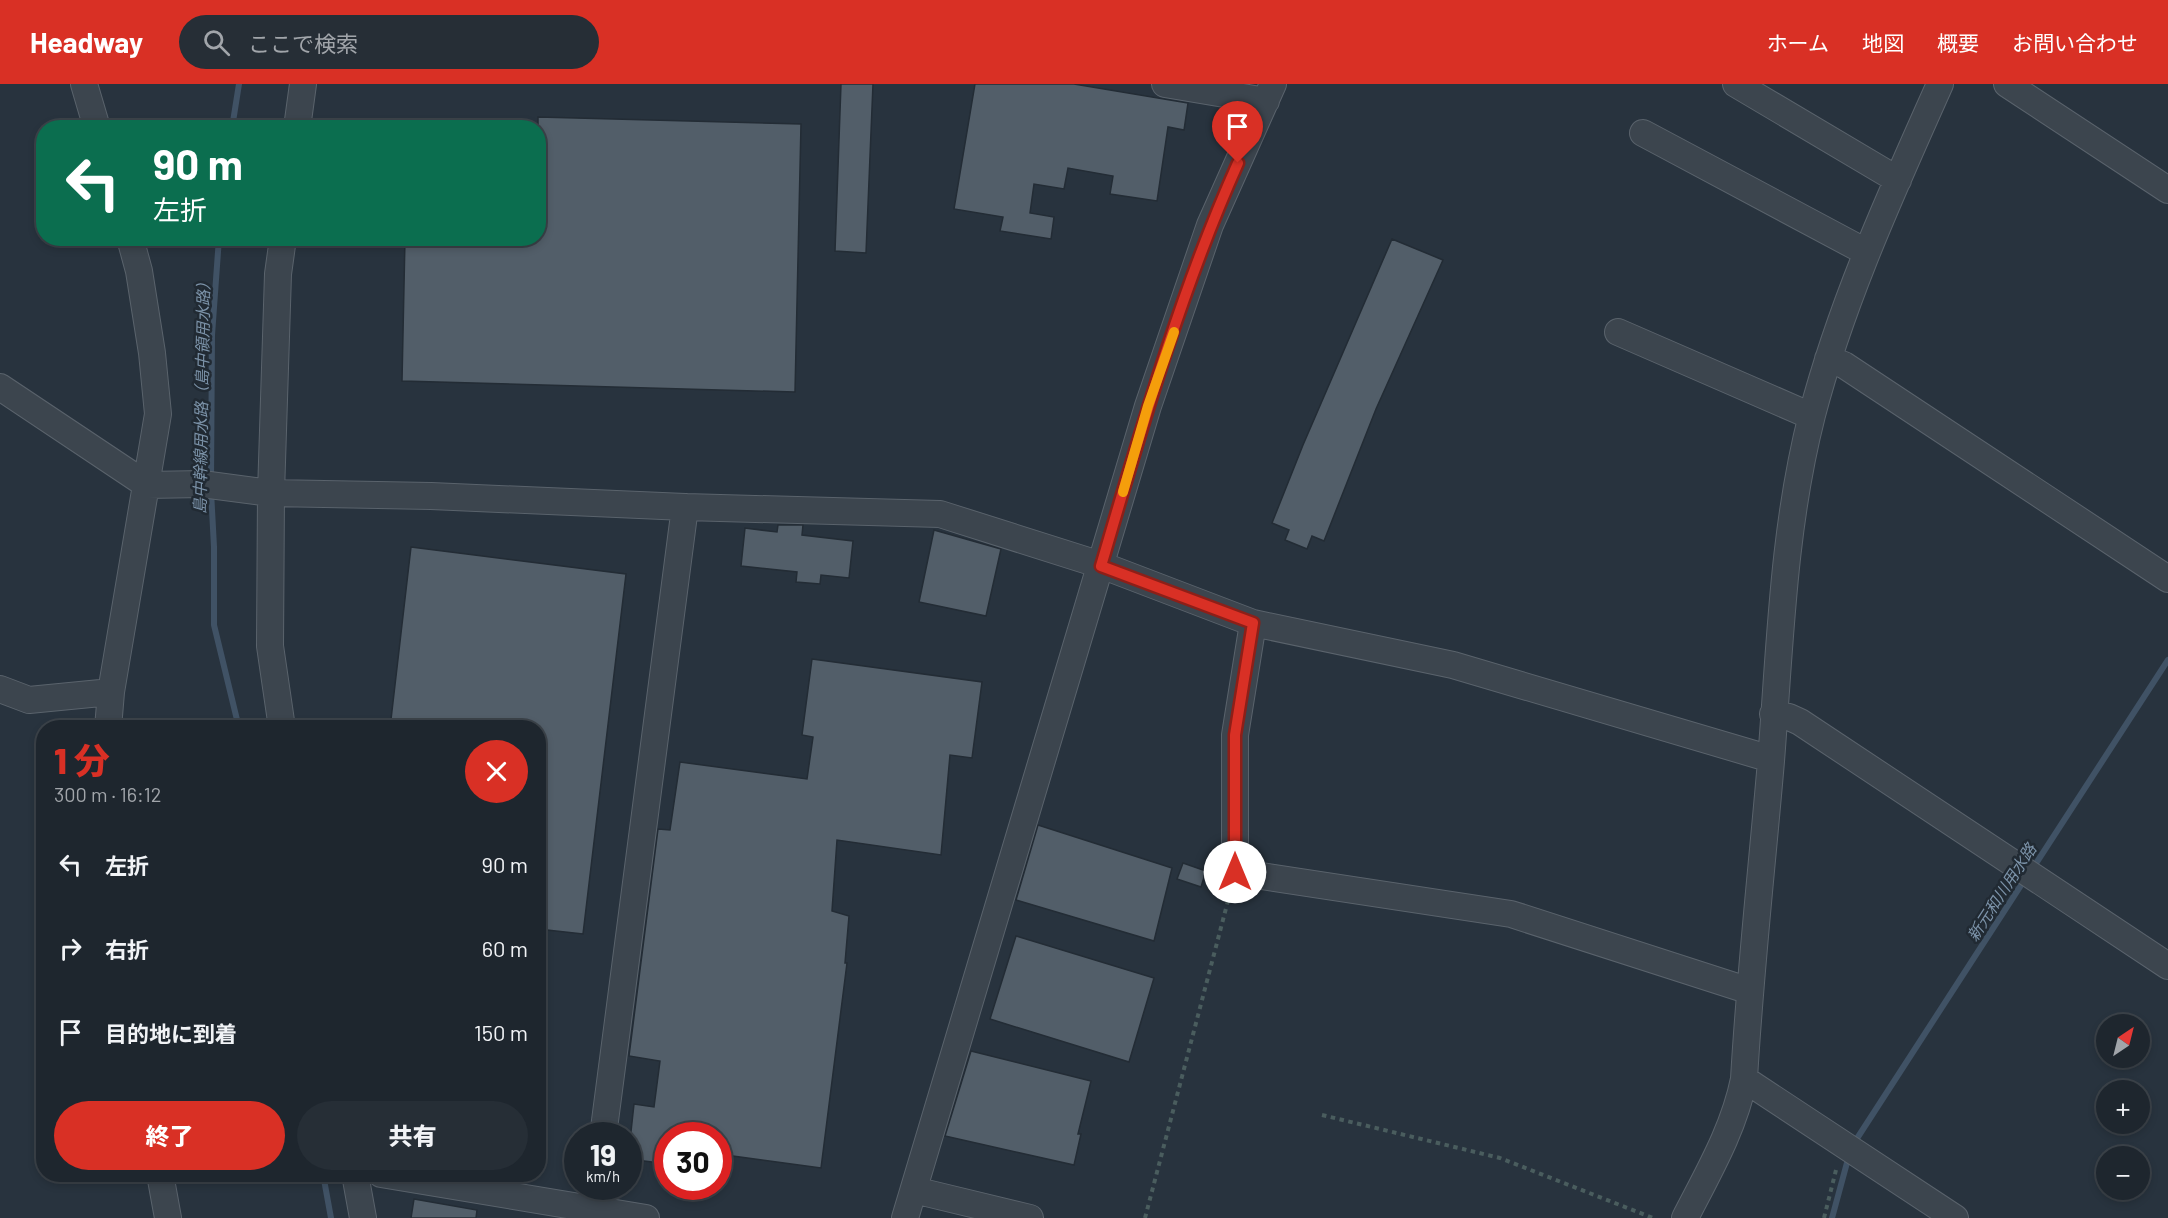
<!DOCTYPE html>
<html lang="ja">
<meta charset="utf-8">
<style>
body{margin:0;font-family:Barlow,"Noto Sans JP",sans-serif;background:#262e36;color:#f1f3f6;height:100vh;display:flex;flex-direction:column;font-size:22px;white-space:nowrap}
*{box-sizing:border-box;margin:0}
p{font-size:20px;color:#a1a5aa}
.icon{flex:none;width:33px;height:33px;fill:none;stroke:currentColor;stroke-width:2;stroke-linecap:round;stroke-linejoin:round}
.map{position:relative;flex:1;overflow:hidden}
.sheet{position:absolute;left:36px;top:636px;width:510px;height:462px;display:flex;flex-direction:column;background:#1e262e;border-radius:24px;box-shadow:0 3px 9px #0003,0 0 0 2px #3c434a}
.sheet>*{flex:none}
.guide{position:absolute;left:36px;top:36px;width:510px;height:126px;border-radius:24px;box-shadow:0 3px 9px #0003,0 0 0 2px #3c434a;background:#0b6e4f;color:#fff;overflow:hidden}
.needle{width:39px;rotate:35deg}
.fabs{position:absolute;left:2096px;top:930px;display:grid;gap:12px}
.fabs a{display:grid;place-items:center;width:54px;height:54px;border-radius:50%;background:#1e262e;box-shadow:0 3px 9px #0003,0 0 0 2px #3c434a;font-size:30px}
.speed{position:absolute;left:564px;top:1038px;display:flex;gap:12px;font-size:30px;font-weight:700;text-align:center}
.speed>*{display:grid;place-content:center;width:78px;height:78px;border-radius:50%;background:#1e262e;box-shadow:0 3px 9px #0003,0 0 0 2px #3c434a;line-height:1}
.speed small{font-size:15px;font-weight:400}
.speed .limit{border:9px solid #d22;background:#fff;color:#111}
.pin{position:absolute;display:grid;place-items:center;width:51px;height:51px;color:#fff;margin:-62px -26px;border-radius:50% 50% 50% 0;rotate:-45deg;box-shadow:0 0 6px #0007}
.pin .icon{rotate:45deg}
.me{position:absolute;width:66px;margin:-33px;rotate:0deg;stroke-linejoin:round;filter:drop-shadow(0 0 4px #0008)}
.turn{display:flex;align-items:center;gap:21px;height:126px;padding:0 18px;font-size:27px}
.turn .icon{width:78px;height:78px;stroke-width:2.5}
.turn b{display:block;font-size:42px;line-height:51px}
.round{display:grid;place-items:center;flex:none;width:63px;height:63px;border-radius:32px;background:#262e36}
.overview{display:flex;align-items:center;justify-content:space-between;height:102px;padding:0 18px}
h1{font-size:36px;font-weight:800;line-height:45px;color:#d93025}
.button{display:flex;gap:12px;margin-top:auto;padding:12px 18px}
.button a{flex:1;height:69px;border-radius:36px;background:#d93025;color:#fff;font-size:24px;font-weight:800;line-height:69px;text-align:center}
.button a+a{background:#262e36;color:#f1f3f6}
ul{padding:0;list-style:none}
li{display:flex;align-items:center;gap:18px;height:84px;padding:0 18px}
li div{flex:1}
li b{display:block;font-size:22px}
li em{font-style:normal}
header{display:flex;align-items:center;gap:36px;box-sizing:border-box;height:84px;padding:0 30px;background:#d93025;color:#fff}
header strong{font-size:28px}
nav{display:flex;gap:33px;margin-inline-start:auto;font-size:21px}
.search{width:420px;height:54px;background:#262e36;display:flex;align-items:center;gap:15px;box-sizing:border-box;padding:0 21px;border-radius:33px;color:#a1a5aa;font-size:22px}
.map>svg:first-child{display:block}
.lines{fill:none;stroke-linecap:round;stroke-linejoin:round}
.stream{stroke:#405265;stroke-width:6}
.building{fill:#525e69;stroke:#232c35;stroke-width:1.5}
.minor-casing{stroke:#5a636c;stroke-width:28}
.path{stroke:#4a5d5e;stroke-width:4;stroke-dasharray:4.5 4.5;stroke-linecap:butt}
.minor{stroke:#3c454e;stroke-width:26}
.route-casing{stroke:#8d1f18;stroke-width:15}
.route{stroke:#d93025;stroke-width:10}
.slow{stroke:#f59e0b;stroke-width:10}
.labels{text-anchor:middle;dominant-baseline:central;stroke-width:5;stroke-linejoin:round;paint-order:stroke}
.water-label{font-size:16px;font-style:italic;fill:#7c93a9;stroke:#212a33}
</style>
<header>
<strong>Headway</strong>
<div class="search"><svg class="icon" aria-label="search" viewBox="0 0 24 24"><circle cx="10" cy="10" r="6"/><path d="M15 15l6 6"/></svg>ここで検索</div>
<nav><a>ホーム</a><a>地図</a><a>概要</a><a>お問い合わせ</a></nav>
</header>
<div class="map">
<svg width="2168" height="1134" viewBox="0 0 2168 1134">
<rect width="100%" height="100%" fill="#28333e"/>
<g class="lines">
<!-- stream -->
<path class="stream" d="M232,44L239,0
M211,397L212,251L219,154
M211,407L214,463V541L239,644
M2033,784L2168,576
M1856,1056L2025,795
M323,1090L331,1134
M1832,1134L1848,1075"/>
</g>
<!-- building -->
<path class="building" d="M841,0H873L866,169L835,167Z
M975,0H1074L1188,19L1184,46L1168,43L1157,117L1110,110L1113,92L1068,84L1064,105L1034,100L1030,129L1054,133L1051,155L1000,147L1003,133L954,125Z
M538,33L801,40L795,308L402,297L405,154H538Z
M1392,155L1443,176L1376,325L1324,457L1312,452L1307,465L1285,456L1289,446L1272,439L1303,361Z
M778,441H803L802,451L853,457L849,494L821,491L820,500L796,498L797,488L741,482L745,444L777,448Z
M934,446L1001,465L986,532L919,518Z
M411,463L626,490L583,850L538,845V644H390Z
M812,575L982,598L972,674L950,671L941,771L837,756L832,827L849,832L845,879H847L821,1084L718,1070V1052H668V1080L628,1075L634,1020L654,1023L660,977L629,972L658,745L670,746L680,678L807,695L813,653L802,651Z
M1038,741L1172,784L1154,857L1016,816Z
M1183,779L1206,787L1201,803L1177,795Z
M1016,852L1154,894L1129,978L990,935Z
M971,967L1091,997L1078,1050H1081L1074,1081L945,1052Z
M414,1115L477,1126L476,1134H411Z"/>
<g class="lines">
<!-- minor casing -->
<g class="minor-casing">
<path id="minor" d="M84,0L97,44
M1165,0L1266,17
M1736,0L1898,96
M2007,0L2168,106
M297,44L303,0
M1643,49L1866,168
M1618,248L1811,332
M1828,275L1844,281L2168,495
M0,303L147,401L202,400L271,409L431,412L685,423L940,430L1101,481L1253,539L1453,581L1771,675
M1253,539L1235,651V788L1511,830L1750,907
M0,605L29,616L111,608
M1773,630L1789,633L1800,638L2168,882
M108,644L111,608L158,330L152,269L139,187L130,154
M282,644L270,562L271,409L278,190L283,154
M1744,995L1955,1134
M603,1052L685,423
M160,1090L168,1134
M355,1090L363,1134
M381,1090L646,1134
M914,1106L1030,1134
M594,1126L597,1102
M905,1134L1148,322L1210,141L1273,0
M1685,1134C1708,1089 1734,1045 1744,995C1750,889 1762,783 1771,677C1780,562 1783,444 1812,331C1842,216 1892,108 1940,0"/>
</g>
<!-- path -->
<path class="path" d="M1322,1031L1500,1074L1653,1134
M1145,1134L1230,809
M1824,1134L1837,1082"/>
<!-- minor -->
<use href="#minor" class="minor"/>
</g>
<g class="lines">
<!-- route casing -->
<g class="route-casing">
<path id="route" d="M1235,788V651L1253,539L1101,482C1141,346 1180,208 1238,79"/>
</g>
<!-- route -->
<use href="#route" class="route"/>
<!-- slow -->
<path class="slow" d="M1123,408L1148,322L1174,248"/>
</g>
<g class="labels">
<!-- water labels -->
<g class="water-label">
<text transform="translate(201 310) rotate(-89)">島中幹線用水路（島中領用水路）</text>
<text transform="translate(2001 808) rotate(-57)">新元和川用水路</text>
</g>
</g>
</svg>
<div class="fabs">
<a><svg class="needle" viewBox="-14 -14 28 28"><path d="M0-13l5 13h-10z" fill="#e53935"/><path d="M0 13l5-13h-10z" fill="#a1a5aa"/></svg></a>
<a>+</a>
<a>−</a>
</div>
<div class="speed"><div>19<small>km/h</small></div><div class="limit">30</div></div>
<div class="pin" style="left:1238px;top:79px;background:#d93025"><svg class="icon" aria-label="arrive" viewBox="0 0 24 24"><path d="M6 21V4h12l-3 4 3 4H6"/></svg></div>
<svg class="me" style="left:1235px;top:788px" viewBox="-20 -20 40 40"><circle r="19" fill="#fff"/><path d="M0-13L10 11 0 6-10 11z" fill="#d93025"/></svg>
<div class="guide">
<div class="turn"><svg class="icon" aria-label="left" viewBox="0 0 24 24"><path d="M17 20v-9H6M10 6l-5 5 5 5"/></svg><div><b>90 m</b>左折</div></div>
</div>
<section class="sheet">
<div class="overview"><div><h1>1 分</h1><p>300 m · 16:12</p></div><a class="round" style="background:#d93025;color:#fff"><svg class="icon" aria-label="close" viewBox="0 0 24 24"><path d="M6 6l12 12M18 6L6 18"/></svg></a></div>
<ul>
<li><svg class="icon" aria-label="left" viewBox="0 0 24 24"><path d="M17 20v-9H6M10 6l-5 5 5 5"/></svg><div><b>左折</b></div><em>90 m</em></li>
<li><svg class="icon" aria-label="right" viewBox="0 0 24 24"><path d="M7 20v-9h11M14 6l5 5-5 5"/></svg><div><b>右折</b></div><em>60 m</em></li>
<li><svg class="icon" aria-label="arrive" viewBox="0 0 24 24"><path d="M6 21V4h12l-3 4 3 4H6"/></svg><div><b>目的地に到着</b></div><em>150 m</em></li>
</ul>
<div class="button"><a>終了</a><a>共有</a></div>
</section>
</div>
